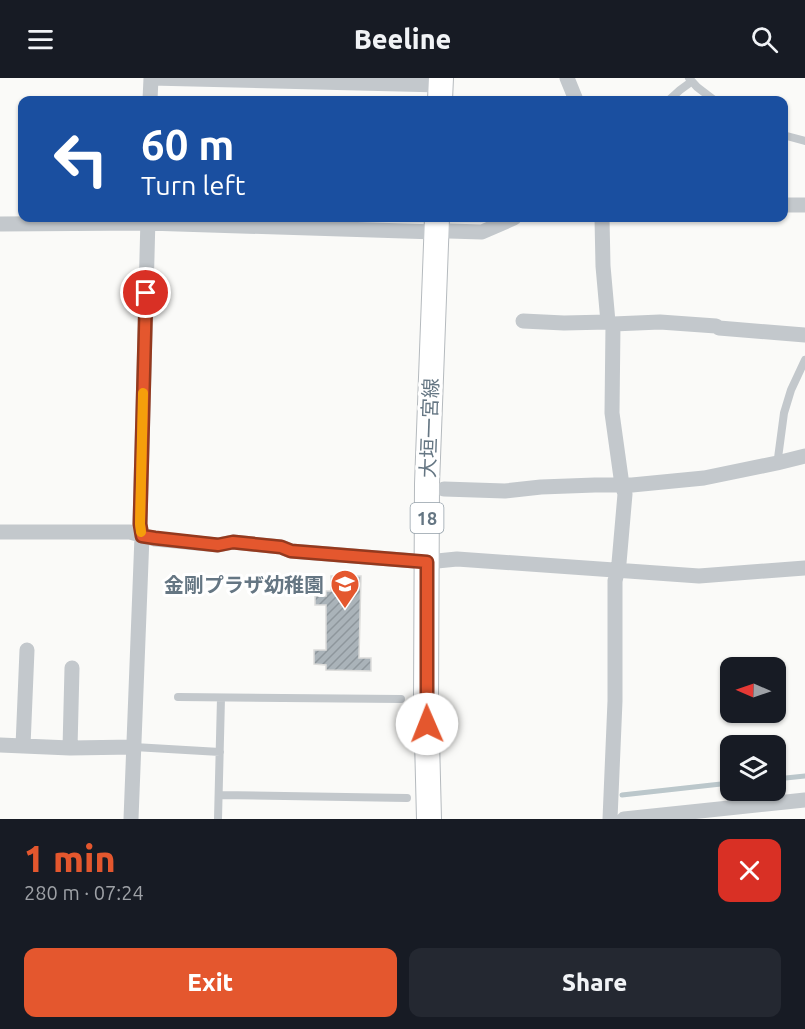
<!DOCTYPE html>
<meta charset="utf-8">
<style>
body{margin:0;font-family:Ubuntu,"Noto Sans JP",sans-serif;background:#242831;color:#f1f3f6;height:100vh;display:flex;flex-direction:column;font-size:22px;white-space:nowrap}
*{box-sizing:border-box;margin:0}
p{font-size:20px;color:#9ea1a6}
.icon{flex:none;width:33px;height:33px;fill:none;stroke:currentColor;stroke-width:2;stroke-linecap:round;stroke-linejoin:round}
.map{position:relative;height:741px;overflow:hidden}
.side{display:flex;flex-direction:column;background:#171b24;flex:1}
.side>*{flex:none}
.top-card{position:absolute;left:18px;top:18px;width:770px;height:126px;border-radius:12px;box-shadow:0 2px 4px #0004;background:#1a4fa0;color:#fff;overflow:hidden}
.needle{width:39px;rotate:272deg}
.tools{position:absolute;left:720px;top:579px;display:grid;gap:12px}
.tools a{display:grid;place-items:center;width:66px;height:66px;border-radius:12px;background:#171b24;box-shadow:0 2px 4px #0004;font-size:30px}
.pin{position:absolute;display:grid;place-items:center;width:51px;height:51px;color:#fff;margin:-26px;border:3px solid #fff;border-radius:50%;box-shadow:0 2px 6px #0007}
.me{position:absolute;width:66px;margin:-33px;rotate:359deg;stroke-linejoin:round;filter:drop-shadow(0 0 4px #0008)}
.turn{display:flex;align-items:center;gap:21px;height:126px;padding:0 24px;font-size:27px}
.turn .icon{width:78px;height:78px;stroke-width:2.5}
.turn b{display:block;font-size:42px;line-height:51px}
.round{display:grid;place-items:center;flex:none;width:63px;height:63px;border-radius:12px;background:#242831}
.summary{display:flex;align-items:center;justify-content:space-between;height:102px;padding:0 24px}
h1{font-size:36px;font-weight:800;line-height:45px;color:#e4572e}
.primary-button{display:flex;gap:12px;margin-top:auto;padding:12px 24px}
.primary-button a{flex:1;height:69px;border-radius:12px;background:#e4572e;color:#fff;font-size:24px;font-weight:800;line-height:69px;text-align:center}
.primary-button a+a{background:#242831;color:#f1f3f6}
header{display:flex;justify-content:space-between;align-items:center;height:78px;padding:0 24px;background:#171b24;font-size:27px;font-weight:800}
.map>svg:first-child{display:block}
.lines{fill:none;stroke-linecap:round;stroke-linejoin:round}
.stream{stroke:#bbc7cb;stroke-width:5}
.building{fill:url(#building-hatch);stroke:#dcdcda;stroke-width:1.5}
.primary-casing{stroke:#b5babe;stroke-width:26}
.lane{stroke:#c3c8cc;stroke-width:8}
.street{stroke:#c3c8cc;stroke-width:15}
.primary{stroke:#fff;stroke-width:24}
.route-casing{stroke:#94391e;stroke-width:15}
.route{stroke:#e4572e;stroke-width:10}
.slow{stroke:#f59e0b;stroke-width:10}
.labels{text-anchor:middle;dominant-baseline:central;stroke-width:6;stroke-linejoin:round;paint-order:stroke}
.shield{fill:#fff;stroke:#939fa8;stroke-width:1.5}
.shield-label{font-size:18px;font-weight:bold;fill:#657683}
.street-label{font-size:20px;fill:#657683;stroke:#fff}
.poi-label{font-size:20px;font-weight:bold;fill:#657683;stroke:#fff;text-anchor:end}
</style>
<header><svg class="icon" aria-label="menu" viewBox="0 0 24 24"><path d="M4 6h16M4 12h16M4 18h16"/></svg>Beeline<svg class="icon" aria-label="search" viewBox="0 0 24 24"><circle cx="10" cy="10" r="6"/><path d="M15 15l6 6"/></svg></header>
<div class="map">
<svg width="805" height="741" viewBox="0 0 805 741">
<defs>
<pattern id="building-hatch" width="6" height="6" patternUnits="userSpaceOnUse" patternTransform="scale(1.5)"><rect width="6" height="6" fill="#aab3b9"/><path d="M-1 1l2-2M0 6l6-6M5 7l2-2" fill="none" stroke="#8e969c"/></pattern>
</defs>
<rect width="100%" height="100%" fill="#fafaf8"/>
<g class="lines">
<!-- stream -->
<path class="stream" d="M776,701L805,698
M622,717L730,705"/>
</g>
<!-- building -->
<path class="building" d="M331,498H361L359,580H371V593L326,592V587L314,586V572H326V527H315V518H326V513H331Z"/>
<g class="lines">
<!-- primary casing -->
<g class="primary-casing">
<path id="primary" d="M440,22L441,0
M429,741L426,622L427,406L437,140"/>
</g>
<!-- lane -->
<path class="lane" d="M689,0L697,9L714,22
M669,22L680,12L691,4
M783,57L805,63
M778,385V380L784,335L791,312L805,282
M178,619L401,621
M134,669L220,674
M219,717L407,720
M218,741L221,620"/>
<!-- street -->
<path class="street" d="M567,0L576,22
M150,22L151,0L441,7
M783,127H805
M602,140L603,188L608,244L613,246L612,335L622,407L625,416L619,485L615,503V623L610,741
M0,146L147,145L436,154
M449,153L482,154L514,140
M523,243L564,245L608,244
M613,246L660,244L716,248L719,250L805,257
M444,411L505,413L541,409L595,407H632L704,400L777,385L805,378
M0,454H130L155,461L218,467L233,464L281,469L291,473L427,484L457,481L699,498L805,490
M0,667L70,670L134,669
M23,668L27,572
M70,670L72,590
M131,741L142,458L140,446L148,140
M624,741L805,722"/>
<!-- primary -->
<use href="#primary" class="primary"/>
</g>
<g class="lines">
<!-- route casing -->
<g class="route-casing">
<path id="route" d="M146,215L140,446L142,458L155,460L218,467L233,464L281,469L291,473L427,484V646"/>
</g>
<!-- route -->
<use href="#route" class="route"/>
<!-- slow -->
<path class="slow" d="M141,454L140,446L143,315"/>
</g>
<!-- icons -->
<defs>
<g id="school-pin" transform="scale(1.5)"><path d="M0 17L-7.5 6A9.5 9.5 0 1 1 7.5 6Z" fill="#e4572e" stroke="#fff"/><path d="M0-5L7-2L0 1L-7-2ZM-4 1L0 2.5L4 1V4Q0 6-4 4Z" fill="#fff"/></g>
</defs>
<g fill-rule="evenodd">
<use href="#school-pin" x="345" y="506"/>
</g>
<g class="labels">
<!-- shield labels -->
<rect class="shield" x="410.5" y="425" width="33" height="30" rx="4.5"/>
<g class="shield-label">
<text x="427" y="440">18</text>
</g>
<!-- street labels -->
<g class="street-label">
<text transform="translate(429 350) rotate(-88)">大垣一宮線</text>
</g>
<!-- poi labels -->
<g class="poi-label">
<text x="324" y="506">金剛プラザ幼稚園</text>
</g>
</g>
</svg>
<div class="tools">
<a><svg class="needle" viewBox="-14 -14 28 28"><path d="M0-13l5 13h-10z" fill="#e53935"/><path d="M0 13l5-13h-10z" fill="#9ea1a6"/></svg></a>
<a><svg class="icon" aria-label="layers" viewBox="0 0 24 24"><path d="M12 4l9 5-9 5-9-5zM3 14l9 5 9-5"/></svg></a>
</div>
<div class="pin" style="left:146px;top:215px;background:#d93025"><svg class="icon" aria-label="arrive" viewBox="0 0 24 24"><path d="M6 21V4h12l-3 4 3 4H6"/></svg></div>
<svg class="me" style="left:427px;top:646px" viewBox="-20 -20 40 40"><circle r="19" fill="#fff"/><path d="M0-13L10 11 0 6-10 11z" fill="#e4572e"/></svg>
<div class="top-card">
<div class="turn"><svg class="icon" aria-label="left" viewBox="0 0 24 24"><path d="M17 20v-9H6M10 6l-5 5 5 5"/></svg><div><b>60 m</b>Turn left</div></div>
</div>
</div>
<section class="side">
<div class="summary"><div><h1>1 min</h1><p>280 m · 07:24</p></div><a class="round" style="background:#d93025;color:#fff"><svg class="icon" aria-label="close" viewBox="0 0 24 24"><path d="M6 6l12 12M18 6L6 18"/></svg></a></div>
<div class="primary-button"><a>Exit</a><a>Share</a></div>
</section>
